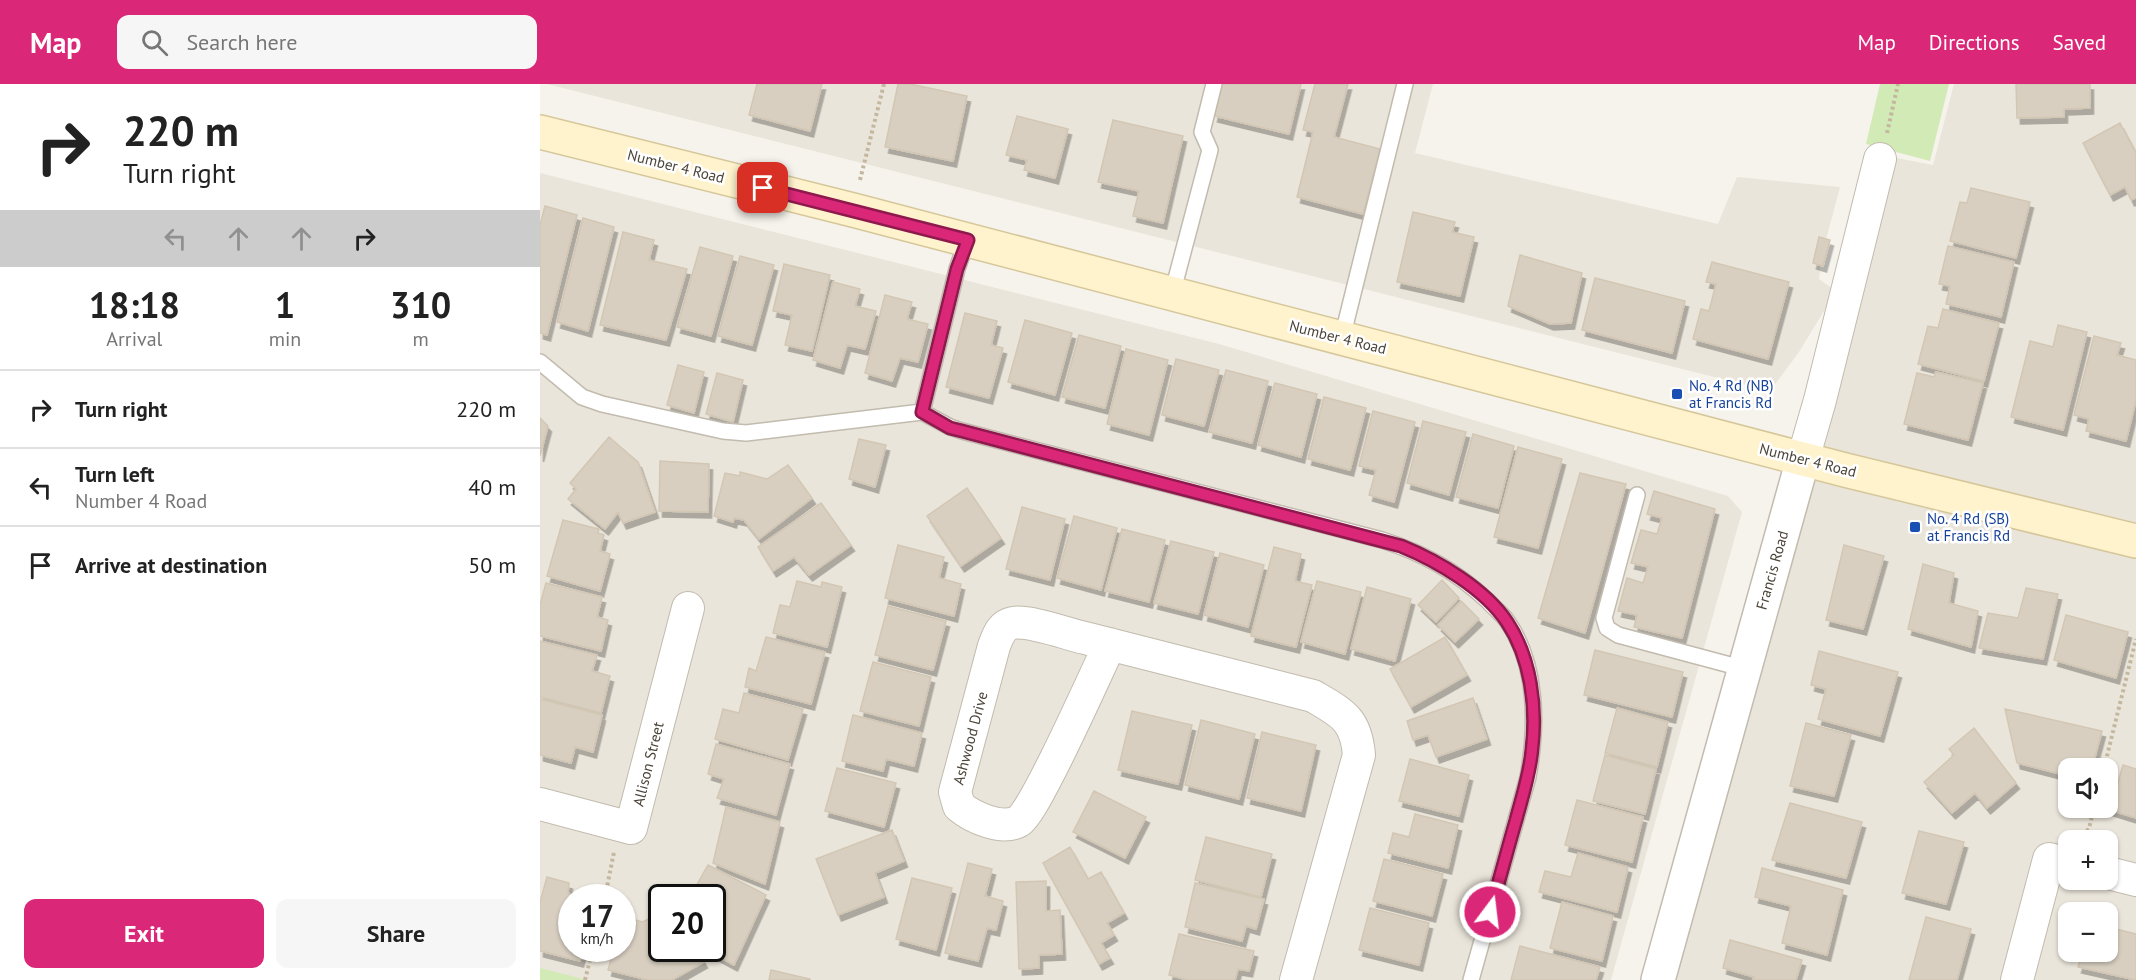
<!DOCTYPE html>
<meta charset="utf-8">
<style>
body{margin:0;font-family:"PT Sans",sans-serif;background:#f6f6f6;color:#222;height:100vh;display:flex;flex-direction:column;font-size:22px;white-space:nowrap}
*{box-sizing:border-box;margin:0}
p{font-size:20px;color:#767676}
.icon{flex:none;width:33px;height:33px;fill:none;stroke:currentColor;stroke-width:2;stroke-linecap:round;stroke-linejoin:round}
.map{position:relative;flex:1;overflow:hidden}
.panel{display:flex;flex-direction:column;background:#fff;width:540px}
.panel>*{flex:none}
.guide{background:#fff;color:#222;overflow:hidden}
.tools{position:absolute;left:1518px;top:674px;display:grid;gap:12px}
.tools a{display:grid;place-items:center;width:60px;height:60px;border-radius:12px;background:#fff;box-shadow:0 2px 4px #0004;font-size:30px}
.speed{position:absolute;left:18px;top:800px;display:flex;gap:12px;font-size:30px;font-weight:700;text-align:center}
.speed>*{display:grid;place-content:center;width:78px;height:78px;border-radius:50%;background:#fff;box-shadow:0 2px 4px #0004;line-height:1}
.speed small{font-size:15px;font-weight:400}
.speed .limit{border:3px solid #111;border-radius:9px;background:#fff;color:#111}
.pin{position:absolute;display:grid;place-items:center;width:51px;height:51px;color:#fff;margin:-26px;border-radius:12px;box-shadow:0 3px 9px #0006}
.me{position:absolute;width:66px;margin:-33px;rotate:15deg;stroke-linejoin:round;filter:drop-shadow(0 0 4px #0008)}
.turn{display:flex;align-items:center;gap:21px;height:126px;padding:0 24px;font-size:27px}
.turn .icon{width:78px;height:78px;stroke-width:2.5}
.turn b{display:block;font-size:42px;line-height:51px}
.lanes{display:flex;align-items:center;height:57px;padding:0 24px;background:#0003;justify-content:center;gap:30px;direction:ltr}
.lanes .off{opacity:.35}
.eta{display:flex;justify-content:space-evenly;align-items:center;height:102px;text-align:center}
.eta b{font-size:36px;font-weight:700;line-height:42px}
.cta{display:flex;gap:12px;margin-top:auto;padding:12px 24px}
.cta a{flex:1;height:69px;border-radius:12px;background:#db2777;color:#fff;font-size:24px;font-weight:700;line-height:69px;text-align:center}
.cta a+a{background:#f6f6f6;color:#222}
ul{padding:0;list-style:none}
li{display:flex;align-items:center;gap:18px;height:78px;padding:0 24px;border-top:2px solid #e0e0e0}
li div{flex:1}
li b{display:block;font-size:22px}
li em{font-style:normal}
header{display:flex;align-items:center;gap:36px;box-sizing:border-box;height:84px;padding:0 30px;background:#db2777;color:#fff}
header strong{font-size:28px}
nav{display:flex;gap:33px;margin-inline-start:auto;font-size:21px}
.search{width:420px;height:54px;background:#f6f6f6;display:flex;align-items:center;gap:15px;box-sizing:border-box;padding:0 21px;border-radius:12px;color:#767676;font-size:22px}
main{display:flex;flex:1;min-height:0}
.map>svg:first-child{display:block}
.residential{fill:#eae5da;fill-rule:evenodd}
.green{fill:#d2eab5}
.building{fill:#d8cfc1;stroke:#d3c7b4;stroke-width:1.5;filter:url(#shadow)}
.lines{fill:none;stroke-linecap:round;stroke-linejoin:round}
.service-casing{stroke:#c2bbae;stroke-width:18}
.minor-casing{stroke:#c2bbae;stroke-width:34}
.tertiary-casing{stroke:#c2bbae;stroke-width:36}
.secondary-casing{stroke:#d6c79b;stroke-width:36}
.path{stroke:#c4b79f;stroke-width:4;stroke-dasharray:3 3;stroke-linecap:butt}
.service{stroke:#fff;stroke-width:15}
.minor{stroke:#fff;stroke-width:32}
.tertiary{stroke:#fff;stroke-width:33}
.secondary{stroke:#fff3cd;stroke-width:33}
.route-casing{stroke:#8e194d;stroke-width:15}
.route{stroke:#db2777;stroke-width:10}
.transit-dot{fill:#1a4fb4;stroke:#fff;stroke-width:2}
.labels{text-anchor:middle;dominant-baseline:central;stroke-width:5;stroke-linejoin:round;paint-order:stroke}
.street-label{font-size:15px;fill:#4b4439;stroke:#fff}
.transit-label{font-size:15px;fill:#164399;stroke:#fff;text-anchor:start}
</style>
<header>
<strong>Map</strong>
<div class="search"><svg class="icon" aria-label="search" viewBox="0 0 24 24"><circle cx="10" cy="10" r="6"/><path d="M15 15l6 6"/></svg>Search here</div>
<nav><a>Map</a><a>Directions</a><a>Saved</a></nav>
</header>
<main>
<section class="panel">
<div class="guide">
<div class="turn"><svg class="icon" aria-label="right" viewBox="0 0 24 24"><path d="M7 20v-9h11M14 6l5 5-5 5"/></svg><div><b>220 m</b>Turn right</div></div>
<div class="lanes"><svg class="icon off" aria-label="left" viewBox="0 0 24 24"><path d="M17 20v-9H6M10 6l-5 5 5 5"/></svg><svg class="icon off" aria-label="ahead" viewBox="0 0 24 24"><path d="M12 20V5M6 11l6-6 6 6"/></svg><svg class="icon off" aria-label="ahead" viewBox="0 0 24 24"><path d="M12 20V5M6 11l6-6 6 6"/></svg><svg class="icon" aria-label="right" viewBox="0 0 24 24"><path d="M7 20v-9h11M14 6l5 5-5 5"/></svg></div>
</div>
<div class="eta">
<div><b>18:18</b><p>Arrival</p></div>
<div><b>1</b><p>min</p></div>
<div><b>310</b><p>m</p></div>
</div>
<ul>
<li><svg class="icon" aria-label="right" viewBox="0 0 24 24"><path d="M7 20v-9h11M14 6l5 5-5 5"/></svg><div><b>Turn right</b></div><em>220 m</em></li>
<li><svg class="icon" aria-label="left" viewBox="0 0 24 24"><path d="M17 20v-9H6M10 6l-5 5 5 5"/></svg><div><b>Turn left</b><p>Number 4 Road</p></div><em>40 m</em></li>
<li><svg class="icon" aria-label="arrive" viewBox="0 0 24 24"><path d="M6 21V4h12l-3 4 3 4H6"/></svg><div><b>Arrive at destination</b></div><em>50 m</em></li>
</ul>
<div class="cta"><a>Exit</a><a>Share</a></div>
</section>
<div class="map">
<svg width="1596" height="896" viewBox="0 0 1596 896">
<defs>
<filter id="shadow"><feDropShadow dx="3.5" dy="6" stdDeviation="0" flood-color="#0004"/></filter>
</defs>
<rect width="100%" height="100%" fill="#f6f3ec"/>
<!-- residential -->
<path class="residential" d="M7,0H893L875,69L1178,140L1197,93L1300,103L1282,171L1279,195L1296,207L1259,268L1230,307Z
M1414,0H1596V451L1267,372L1341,71L1393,81Z
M0,89L679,260L1188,412L1202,428L1071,896H0ZM32,813H82V864H32ZM122,813H172V864H122Z
M1263,383L1596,463V896H1124ZM1528,684H1568V723H1528ZM1528,756H1568V795H1528ZM1528,828H1568V867H1528Z"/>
<!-- green -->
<path class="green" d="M1340,0H1409L1390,77L1326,60Z
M0,884L47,896H0Z"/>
<!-- building -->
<path class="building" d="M217,0H282L270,47L209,31Z
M358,0H370L427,12L413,77L345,63Z
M681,0H761L749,50L674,32Z
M775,0H808L794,53L840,65L823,130L757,113L773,48L763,46Z
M1476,0H1550V24L1524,25V33L1477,34Z
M477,32L528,45L515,94L484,86L487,76L466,71Z
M573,36L643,52L623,139L593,132L599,107L558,98Z
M1580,39L1596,69V114L1591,116L1585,103L1570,111L1543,59Z
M1431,104L1490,118L1476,174L1410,157L1420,118L1427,119Z
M5,122L37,131L7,251L0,249V141Z
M873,128L915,138L912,148L934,153L920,212L857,198Z
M43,134L74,143L48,247L17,238Z
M83,148L114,156L109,176L147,185L126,256L60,241Z
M1279,153L1290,156L1283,182L1273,179Z
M1408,162L1474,178L1461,233L1406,220L1410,202L1399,200Z
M160,163L193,172L171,252L137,243Z
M980,171L1042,189L1031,239L1010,240L968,222Z
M200,172L234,181L212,261L178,252Z
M1172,178L1249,198L1228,275L1153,255L1161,225L1169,227L1176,200L1166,198Z
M244,180L290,191L272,267L245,261L252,231L233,227Z
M1055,194L1145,217L1132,269L1042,246Z
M293,198L320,205L315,222L336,227L325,265L307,261L300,284L273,276Z
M345,211L372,218L367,235L388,240L378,278L360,274L352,297L325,289Z
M1403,225L1459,239L1444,297L1378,280L1388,242L1398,244Z
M425,229L457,237L451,261L463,264L449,314L406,303Z
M485,236L532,249L515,311L468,298Z
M1518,241L1547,248L1523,346L1471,333L1490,257L1513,263Z
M539,251L581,262L565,324L522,313Z
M1554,252L1581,259L1577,271L1596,276V316L1586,357L1546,347L1549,335L1534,331Z
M586,265L628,276L609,351L567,340Z
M636,275L679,286L664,342L622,331Z
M138,281L164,288L154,329L127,321Z
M686,286L728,297L712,359L669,348Z
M1396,288L1443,299L1428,356L1364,340L1377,289L1394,293Z
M177,289L203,296L193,338L166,330Z
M735,299L777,310L761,373L718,361Z
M784,313L826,324L810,386L768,375Z
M833,327L875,338L854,418L829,411L836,386L819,382Z
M0,334L8,342L0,372Z
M883,337L926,348L909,411L867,399Z
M933,350L974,362L958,424L916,413Z
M69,353L98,378L115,428L83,439L78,428L65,445L28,415L36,405L30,399Z
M319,355L346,361L335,403L309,395Z
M978,363L1022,375L998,464L954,453Z
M120,377L169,380L168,428L119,427Z
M248,381L272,414L219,455L204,436L194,434L193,438L174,432L185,389L200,392V388L227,395Z
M1040,389L1086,400L1045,549L998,534Z
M427,404L461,454L421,482L387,432Z
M1114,407L1175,425L1142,554L1094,543L1097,531L1078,527L1087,494L1103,499L1108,483L1091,479L1101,446L1117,450L1122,434L1107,430Z
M281,419L311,461L269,491L254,473L233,487L218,463Z
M482,423L525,435L510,496L466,485Z
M534,432L577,444L561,506L517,494Z
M23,436L59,445L58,449L64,451L60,467L70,470L60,507L7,492Z
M582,445L625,456L609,518L565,507Z
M631,457L674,468L658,530L614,519Z
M358,461L404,473L399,494L421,500L414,532L345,514Z
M1304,461L1344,472L1323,545L1286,536Z
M734,463L761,470L755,497L772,501L756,563L711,552Z
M680,469L724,481L708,543L664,531Z
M1383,480L1414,489L1409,519L1438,527L1431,563L1368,545Z
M902,496L919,514L896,538L878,521Z
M257,497L281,503L282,498L302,503L287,563L233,549L240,521L250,523Z
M777,497L821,508L805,570L761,558Z
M6,499L62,513L57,533L68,536L61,567L0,552V521Z
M827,503L871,515L855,577L811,565Z
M1486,504L1518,510L1503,575L1439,564L1448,529L1478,534Z
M921,517L939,535L915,558L898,541Z
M348,522L406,537L393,586L335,571Z
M1526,531L1588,548L1576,594L1514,576Z
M226,553L285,568L271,620L205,603L209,584L216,587Z
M905,553L927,591L871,623L850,585Z
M0,557L57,571L52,587L70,592L61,629L0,613Z
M1055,566L1143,588L1132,633L1044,611Z
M1279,567L1358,588L1340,652L1278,635L1286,605L1271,601Z
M333,578L391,593L379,642L320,627Z
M204,609L263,625L248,676L175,655L183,625L199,629Z
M933,614L947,655L896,673L888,651L873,656L867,637Z
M0,615L62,631L53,668L35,663L31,679L0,671Z
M1077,624L1128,638L1117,683L1065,669Z
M1465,625L1562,647L1552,684H1528V692L1477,679Z
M592,627L652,641L638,700L578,686Z
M313,631L382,649L374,682L346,675L343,687L302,677Z
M661,636L715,650L699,715L645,701Z
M1266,639L1311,651L1294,712L1250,702Z
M1434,644L1476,699L1447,724L1435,709L1412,729L1384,698L1414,671L1409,665Z
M722,648L776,661L761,727L707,714Z
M176,660L250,680L236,731L177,714L184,695L168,690Z
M1065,671L1116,685L1105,730L1053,717Z
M870,675L929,691L919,732L859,717Z
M1583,681L1596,685V734L1570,726Z
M297,684L356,699L344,743L285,727Z
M554,707L606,733L585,774L533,748Z
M1037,716L1103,733L1092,778L1025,761Z
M1250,719L1322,738L1306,794L1232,776Z
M186,723L240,738L225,800L173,779Z
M875,730L918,741L908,784L848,769L853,749L869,753Z
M352,746L364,777L335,789L344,813L298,831L276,775Z
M1379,747L1424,758L1406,820L1362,809Z
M666,753L732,770L721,813L655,796Z
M530,763L548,795L561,788L584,829L567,839L574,851L561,859L570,874L559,880L503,779Z
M1038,769L1088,783L1077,828L999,808L1005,787L1031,793Z
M844,775L903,790L892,832L833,817Z
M428,779L452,785L445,812L463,817L456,846L447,844L438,877L405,869Z
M168,781L226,811L194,881L162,864H172V813H155L151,811Z
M1222,784L1303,806L1287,871L1242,859L1251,822L1215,813Z
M7,793L29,799L28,808L32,813V864H44L40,877L0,867V818Z
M372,794L412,804L396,866L356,855Z
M506,797V827L520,826L522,870L499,871V884L479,885L476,798Z
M655,799L724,815L716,845L706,842L702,857L645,843Z
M1022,818L1073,832L1062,877L1010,864Z
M830,824L889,839L879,881L819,866Z
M122,827V864H156L164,878L132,896H108L68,886L74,864H82L83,833L103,838Z
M1386,833L1431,845L1417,896H1369Z
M1568,843L1596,850V896L1538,883L1543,867H1568Z
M639,850L714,867L709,887L698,885L695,896H648L629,891Z
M1190,856L1262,876L1256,896H1213L1214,893L1183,884Z
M980,862L1060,883L1056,896H971Z
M231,886L270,895V896H229Z"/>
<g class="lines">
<!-- service casing -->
<g class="service-casing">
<path id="service" d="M632,210L670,66L662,48L674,0
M802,254L865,0
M0,278L42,313L62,320L183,347L206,349L382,328L410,343L422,347L842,456C883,469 916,487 948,517C954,524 962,530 967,537C998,581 997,643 988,693L931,896
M382,328L417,185L427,156
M1097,411L1064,534L1067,544L1078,551L1205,585"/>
</g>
<!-- minor casing -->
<g class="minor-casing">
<path id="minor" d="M1263,375L1280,316L1340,75
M570,560C558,585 494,729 479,737C462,747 432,733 419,722L415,708L454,562C458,552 461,541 473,539C489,536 527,550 545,554C621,573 697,593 773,612C802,629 816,635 819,671L756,896
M0,720L91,744L148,524
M1568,789L1596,796
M1477,896L1509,775L1528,780"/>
</g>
<!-- tertiary casing -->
<g class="tertiary-casing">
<path id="tertiary" d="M1118,896L1263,375"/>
</g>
<!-- secondary casing -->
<g class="secondary-casing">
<path id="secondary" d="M0,48L313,126L1305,386L1596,457"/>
</g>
<!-- path -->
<path class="path" d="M1347,49L1358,0
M320,96L344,0
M1564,684L1596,555
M1537,754L1549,745L1554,723
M65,813L74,768
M45,896L53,864"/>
<!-- service -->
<use href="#service" class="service"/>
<!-- minor -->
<use href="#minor" class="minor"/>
<!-- tertiary -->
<use href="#tertiary" class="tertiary"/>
<!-- secondary -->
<use href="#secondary" class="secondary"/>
</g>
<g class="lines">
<!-- route casing -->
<g class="route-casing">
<path id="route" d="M223,104L428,156L417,185L382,328L410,344L422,347L861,462C898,477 945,505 967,538C991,574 997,623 992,665C990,690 982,713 976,736C967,767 959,798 950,828"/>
</g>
<!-- route -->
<use href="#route" class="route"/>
</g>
<!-- markers -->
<g class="transit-dot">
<rect x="1131" y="304" width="12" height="12" rx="3"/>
<rect x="1369" y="437" width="12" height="12" rx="3"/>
</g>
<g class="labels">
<!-- street labels -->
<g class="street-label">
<text transform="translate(136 82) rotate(14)">Number 4 Road</text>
<text transform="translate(798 253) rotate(14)">Number 4 Road</text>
<text transform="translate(1268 376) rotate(14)">Number 4 Road</text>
<text transform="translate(1232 486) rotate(-74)">Francis Road</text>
<text transform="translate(430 654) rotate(-75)">Ashwood Drive</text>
<text transform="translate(108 680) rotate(-76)">Allison Street</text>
</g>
<!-- transit labels -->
<g class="transit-label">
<text x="1149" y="301">No. 4 Rd (NB)<tspan x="1149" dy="17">at Francis Rd</tspan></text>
<text x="1387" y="434">No. 4 Rd (SB)<tspan x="1387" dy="17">at Francis Rd</tspan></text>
</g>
</g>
</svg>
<div class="tools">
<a><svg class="icon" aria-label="sound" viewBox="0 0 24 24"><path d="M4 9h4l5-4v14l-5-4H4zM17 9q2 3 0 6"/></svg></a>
<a>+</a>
<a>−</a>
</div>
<div class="speed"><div>17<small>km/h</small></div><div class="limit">20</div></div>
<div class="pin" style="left:223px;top:104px;background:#d93025"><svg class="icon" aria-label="arrive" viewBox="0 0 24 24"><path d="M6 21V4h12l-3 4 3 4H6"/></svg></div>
<svg class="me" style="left:950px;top:828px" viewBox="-20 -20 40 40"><circle r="17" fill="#db2777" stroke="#fff" stroke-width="3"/><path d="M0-11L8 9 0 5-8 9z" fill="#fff"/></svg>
</div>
</main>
